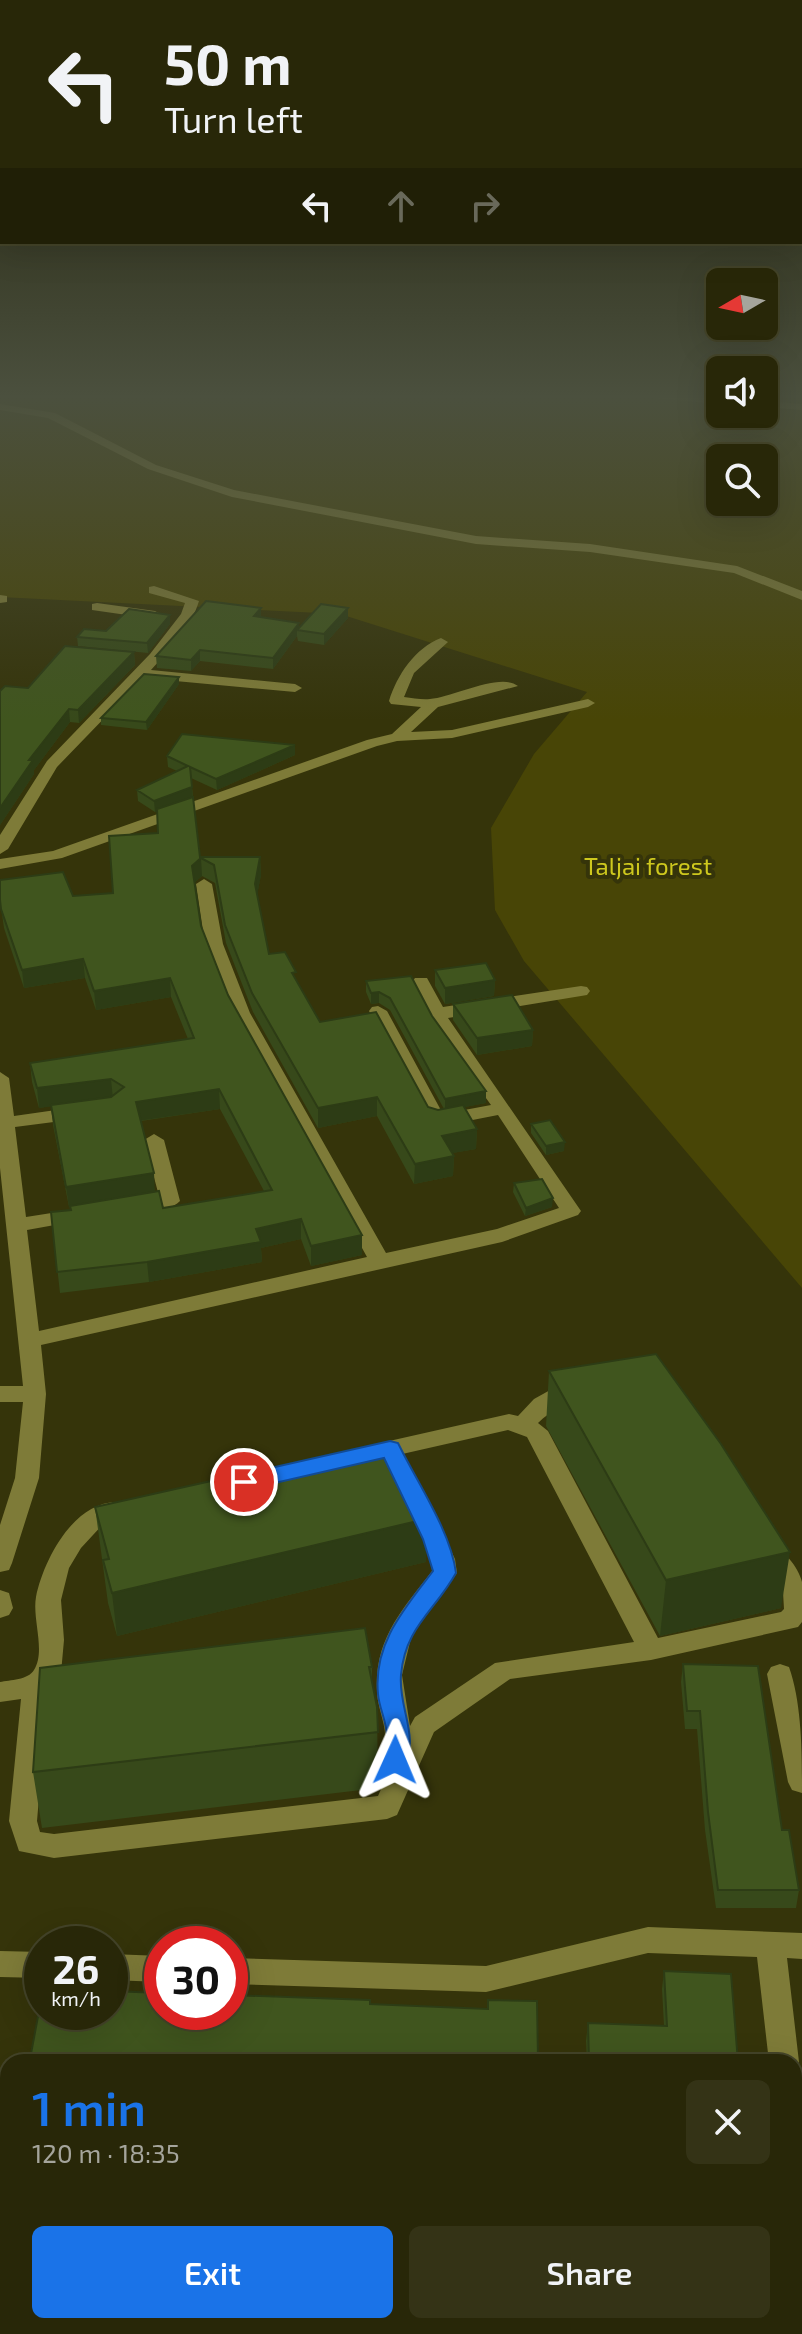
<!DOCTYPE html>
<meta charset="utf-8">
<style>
body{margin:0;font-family:"Exo 2",sans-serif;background:#343316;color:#f1f3f6;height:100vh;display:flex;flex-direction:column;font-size:30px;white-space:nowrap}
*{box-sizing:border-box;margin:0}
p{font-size:26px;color:#a5a59c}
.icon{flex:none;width:44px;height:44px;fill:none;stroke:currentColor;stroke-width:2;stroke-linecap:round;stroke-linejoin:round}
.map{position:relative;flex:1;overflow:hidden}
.panel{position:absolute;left:0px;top:2054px;width:802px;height:280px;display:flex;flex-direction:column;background:#282708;border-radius:24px 24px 0 0;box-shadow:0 8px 32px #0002,0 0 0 2px #444429}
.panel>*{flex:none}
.guide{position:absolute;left:0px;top:0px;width:802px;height:244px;box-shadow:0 8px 32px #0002,0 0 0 2px #444429;background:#282708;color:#f1f3f6;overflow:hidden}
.needle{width:52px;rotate:261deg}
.fabs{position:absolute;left:706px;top:268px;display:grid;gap:16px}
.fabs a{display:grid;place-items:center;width:72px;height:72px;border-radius:12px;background:#282708;box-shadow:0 8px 32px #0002,0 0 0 2px #444429;font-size:40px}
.speed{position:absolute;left:24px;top:1926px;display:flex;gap:16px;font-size:40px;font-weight:700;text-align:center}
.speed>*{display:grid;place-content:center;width:104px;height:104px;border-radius:50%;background:#282708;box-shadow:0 8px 32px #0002,0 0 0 2px #444429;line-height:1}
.speed small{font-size:20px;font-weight:400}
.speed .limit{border:12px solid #d22;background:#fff;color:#111}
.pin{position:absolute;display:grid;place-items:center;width:68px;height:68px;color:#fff;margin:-34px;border:4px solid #fff;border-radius:50%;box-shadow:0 2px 8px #0007}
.me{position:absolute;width:88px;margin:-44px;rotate:1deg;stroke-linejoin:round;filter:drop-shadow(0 0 6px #0008)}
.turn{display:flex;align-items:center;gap:28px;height:168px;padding:0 32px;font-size:36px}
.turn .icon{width:104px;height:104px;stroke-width:2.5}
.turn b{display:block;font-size:56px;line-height:68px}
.lanes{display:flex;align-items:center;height:76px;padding:0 32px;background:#0003;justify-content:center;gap:40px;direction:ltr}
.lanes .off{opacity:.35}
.round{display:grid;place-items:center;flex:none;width:84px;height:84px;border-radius:12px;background:#343316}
.overview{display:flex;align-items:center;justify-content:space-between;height:136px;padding:0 32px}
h1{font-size:48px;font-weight:600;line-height:60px;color:#1a73e8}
.cta{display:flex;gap:16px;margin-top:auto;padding:16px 32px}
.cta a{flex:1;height:92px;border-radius:12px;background:#1a73e8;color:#fff;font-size:32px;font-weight:600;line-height:92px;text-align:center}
.cta a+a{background:#343316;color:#f1f3f6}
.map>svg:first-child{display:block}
.green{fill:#484506;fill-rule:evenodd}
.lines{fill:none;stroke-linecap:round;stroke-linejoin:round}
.minor{fill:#7e7b38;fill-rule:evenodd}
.wall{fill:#37491a;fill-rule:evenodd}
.shaded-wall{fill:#2d3c15}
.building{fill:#40551e;stroke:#2d3c15;stroke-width:2}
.route{fill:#1a73e8;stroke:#114b97;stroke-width:2}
.labels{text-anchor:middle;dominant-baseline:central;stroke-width:8;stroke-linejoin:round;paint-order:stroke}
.park-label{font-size:24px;fill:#cec81e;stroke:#35340a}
</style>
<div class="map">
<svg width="802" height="2334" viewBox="0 0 802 2334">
<rect width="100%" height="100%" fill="#35340a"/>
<!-- green -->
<path class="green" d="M0,394H720V414H764V394H802V1288L524,961L495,910L491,828L534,754L587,692L340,614L0,597ZM720,458H764V502H720Z"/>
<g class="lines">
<!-- minor -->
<path class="minor" d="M637,394L720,398V404L642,397Z
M764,401L802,404V410L764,407Z
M0,404L55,413L156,465L234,490L476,536L590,544L737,566L802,591V600L734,573L590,552L476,544L232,497L148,469L48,418L0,410Z
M154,586L199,601C191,628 169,650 151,670L295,684L302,688L295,692L143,678L57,767L8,849L0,854V835L47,761L150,654L181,614L185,603L149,593V587Z
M0,595L7,596V602L0,603Z
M97,603L155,611L162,615L155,619L92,610V604Z
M441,638L448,642L414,673L404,697C413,698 422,700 430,699C452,698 500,672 518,686L438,707L411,732L452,730L588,699L595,703L588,707L452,738L397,741L377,746L62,858L0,869V859L53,851L367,740L392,734L421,707L391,704L389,701C397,675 415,648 441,638Z
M204,879L212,884L223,944L250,1013L386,1253L497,1229L559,1208L498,1115L437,1127L430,1125L369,1011L372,1007L378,1006L387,1011L443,1114L491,1105L434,1026L412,982L415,978H427L443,1007L581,986L587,987L590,991L587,995L581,996L448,1018L581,1211L578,1215L502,1242L41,1345L46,1394L39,1478L12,1563L9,1570L0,1572V1525L15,1478L23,1402H0V1386H23L0,1168V1072L9,1078L14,1116L77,1107L87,1113L77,1119L15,1127L26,1217L77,1209L87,1215L77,1221L27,1230L39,1331L367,1257L232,1013L205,944L196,884Z
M154,1134L164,1140L180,1201C171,1211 142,1214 129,1210L126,1206L129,1202L159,1196L144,1140Z
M570,1379L578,1382L581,1387C571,1402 551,1410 538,1423L548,1431L658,1638L781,1612L784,1609L783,1592L758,1554L761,1548C779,1542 798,1565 802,1582C802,1594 802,1610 802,1622L798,1627L651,1660L510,1679L434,1732L397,1815L387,1819L54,1858L19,1851L9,1821L21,1699L0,1702V1682C10,1680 28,1680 34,1670C46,1651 32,1619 36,1597C44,1557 80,1489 131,1504L134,1510L131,1516L105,1522L81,1548L69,1568L61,1600L64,1640L61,1673L48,1690L37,1821L40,1832L54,1834L378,1796L382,1787C375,1772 384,1755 385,1739C386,1723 377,1707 377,1691C374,1639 403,1609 432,1571L431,1559L403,1500L406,1494L415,1491L424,1494L455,1559L457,1573L412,1634L402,1675L410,1726L415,1717L495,1663L634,1642L527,1437L508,1430L367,1462L359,1460L355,1454L359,1448L367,1446L509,1414L518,1416L534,1399Z
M0,1590L9,1593L13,1608L9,1615L0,1618Z
M780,1664L789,1667C802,1704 802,1753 802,1793L792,1790L788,1782L767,1674L771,1667Z
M648,1927L802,1933V1959L787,1958L799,2062L795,2072L794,2062H769L757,1957L648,1953L486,1992L230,1984V1958L486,1966Z
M0,1951L42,1952V1978L0,1977Z
M110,1954L162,1956V1982L110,1980Z
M794,2126L802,2129V2223L794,2220Z
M0,2248H8V2282H0Z
M794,2270L802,2271V2305L794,2304Z"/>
</g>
<!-- wall -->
<path class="wall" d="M261,608V617L299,623V628L348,618L324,645L298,641L297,636L273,669L200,661L191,671L157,668L156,656Z
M170,615V624L148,653L78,646L77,637L106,631Z
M134,652L135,665L79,723L70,722L34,770V774L0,825V691L28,688Z
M179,684L147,730L101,725V718Z
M295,745V755L217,790L191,778L200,857H260L261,875L257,894L269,954L296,981L320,1022L428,1107L438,1110L444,1109L390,1010L379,1003L371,1004L366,992V981L432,1016L486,1103L464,1107L477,1129L476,1149L452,1153L454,1156L453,1176L414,1184L377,1116L318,1128L253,1012L226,943L215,883L202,876L194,883L201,926L228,995L362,1235V1255L311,1266L301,1239L261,1248L262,1262L149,1282L60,1293L51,1212L70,1210V1207H69L53,1125L51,1106L39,1108L32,1082L30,1063L188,1039L171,997L96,1010L85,978L24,988L4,928L0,900L113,893L158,833L157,811L155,812L138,801L137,790L177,771L168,767L167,756ZM220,1109L264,1191L163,1208L155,1192L141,1121Z
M435,970L495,980L494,996L445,1004L435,986Z
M453,1004L533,1030L532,1046L477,1055L453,1020Z
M531,1124L564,1151L546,1155L531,1133Z
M514,1183L552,1207L525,1216L513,1192Z
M549,1371L781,1608L660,1636L546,1426Z
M95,1507L426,1562L117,1636L108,1603Z
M683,1664L782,1830L799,1890L796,1908H716L705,1830L697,1729H685L681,1682Z
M372,1667V1682L377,1707L378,1788L42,1828L33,1772Z
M664,1971L738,2062H587L586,2041L588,2023L664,2026L662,1989Z
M537,2001L538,2062H30V2059L370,2004L488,2009Z
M0,2110H8V2224H0Z"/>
<!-- shaded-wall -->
<path class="shaded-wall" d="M261,608V619L254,616Z
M348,608V618L324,645V634Z
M170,615V624L148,653L147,643Z
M299,623V630H297V636L273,669V658Z
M200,650V661L191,671V660Z
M134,652L135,665L79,723L78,710Z
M179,677V684L147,730L146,722Z
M69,709L70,722L34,770V774L0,825V808L29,760Z
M295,745V755L217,790L216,779Z
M192,787L193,798L155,812L154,801Z
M260,857L261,875L256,902L255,884Z
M201,858L202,876L193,884L192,866Z
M83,959L85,978L24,988L22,970Z
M170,978L171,997L96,1010L94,991Z
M495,980L494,996L445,1004V988Z
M379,992V1003L371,1004V993Z
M533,1030L532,1046L477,1055V1038Z
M111,1079L113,1099L39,1108L37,1088Z
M219,1089L220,1109L138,1121L136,1102Z
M486,1091V1103L445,1111V1099Z
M377,1097V1116L318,1128V1108Z
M477,1129L476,1149L442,1155V1136Z
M565,1142L564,1151L546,1155V1146Z
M454,1156L453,1176L414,1184L415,1164Z
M154,1173L155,1194L69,1207L66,1187Z
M553,1198L552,1207L525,1216L526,1208Z
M301,1219V1239L261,1248L262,1262L149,1282L147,1262L256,1229Z
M362,1235V1255L311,1266V1246Z
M426,1519V1562L117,1636L112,1593Z
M790,1552L781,1608L660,1636L666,1580Z"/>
<!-- building -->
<path class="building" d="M206,601L261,608L254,616L299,623L273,658L200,650L191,660L156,656Z
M321,604L348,608L324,634L297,630Z
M129,609L170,615L147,643L77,637L84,629L106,631Z
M65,646L134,652L78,710L69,709L29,760H33L0,808V691L5,686L28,688Z
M144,674L179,677L146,722L101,718Z
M182,734L295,745L216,779L190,767L192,787L154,801L137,790L188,766L167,756Z
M193,797L200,857H260L255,884L269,954L285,952L296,972L292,973L320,1022L376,1012L428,1107L438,1110L463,1105L477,1129L442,1136L454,1156L415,1164L377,1097L318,1108L252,993L225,925L214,865L201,858L192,866L201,926L228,995L362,1235L311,1246L301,1219L256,1229L261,1242L147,1262L57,1272L51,1212L71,1210L70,1206L159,1191L163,1208L272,1190L219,1089L136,1102L154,1173L66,1187L51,1105L111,1097L124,1087L111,1079L37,1088L30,1063L194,1038L170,978L94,991L83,959L22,970L1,909L0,900V880L63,872L73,896L113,893L109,836L158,833L157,809Z
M486,963L495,980L445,988L435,970Z
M411,976L432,1016L486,1091L445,1099L390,998L379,992L371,993L366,981Z
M512,995L533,1030L477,1038L453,1004Z
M550,1120L565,1142L546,1146L531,1124Z
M542,1179L553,1198L526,1208L514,1183Z
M656,1354L721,1444L790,1552L666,1580L549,1371Z
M389,1441L410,1490L417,1488L426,1519L112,1593L103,1560L109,1559L95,1507Z
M365,1628L372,1667H369L377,1707L378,1732L33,1772L40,1668Z
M683,1664L758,1666L782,1830H789L799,1890H718L708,1812L700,1711H687Z
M664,1971L731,1974L738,2062H589L588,2023L667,2026Z
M110,1991L162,1993V2012H230V1995L370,2000V2004L488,2009V2000L537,2001L538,2059L458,2056V2062H96L30,2059L42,1995V2012H110Z
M0,2110H8V2206H0Z
M0,2279H8V2326H434V2334H0Z
M490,2326H491L610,2334H490Z
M616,2326H705L763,2331V2334H616Z"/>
<!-- sky -->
<linearGradient id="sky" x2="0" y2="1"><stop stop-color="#1d1d06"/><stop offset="0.55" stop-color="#4b503e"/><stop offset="1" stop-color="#4b503e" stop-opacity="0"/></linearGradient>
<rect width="802" height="721" fill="url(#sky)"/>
<!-- route -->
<path class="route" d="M390,1441L398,1443L401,1449C419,1485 451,1533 456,1573C435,1611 405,1627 401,1675C398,1708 420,1736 404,1767L395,1770L386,1767C381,1756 387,1748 387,1737C387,1722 379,1708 378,1694C373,1643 405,1608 433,1571L423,1539L384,1458L244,1490L236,1487L233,1482L236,1477L244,1474Z"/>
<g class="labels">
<!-- park labels -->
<g class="park-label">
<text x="648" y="865">Taljai forest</text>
</g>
</g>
</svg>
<div class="fabs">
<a><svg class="needle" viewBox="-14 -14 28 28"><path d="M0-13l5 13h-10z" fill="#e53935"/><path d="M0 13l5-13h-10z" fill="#a5a59c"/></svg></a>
<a><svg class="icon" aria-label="sound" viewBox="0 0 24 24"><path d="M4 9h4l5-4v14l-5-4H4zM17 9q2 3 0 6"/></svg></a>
<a><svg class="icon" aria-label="search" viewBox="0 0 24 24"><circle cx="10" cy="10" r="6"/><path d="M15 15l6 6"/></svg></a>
</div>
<div class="speed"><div>26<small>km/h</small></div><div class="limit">30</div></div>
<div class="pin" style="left:244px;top:1482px;background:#d93025"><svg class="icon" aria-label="arrive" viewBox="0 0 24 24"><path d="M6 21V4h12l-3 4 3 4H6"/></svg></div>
<svg class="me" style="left:395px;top:1760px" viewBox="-20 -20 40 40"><path d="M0-17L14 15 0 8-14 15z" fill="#1a73e8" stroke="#fff" stroke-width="4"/></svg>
<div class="guide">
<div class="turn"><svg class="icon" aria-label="left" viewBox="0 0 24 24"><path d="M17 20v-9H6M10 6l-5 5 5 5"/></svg><div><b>50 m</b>Turn left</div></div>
<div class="lanes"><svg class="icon" aria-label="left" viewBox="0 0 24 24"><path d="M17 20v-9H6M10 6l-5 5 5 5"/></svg><svg class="icon off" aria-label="ahead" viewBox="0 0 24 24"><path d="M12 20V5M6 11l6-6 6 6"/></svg><svg class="icon off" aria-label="right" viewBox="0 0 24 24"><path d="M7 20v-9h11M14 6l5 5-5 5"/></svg></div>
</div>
<section class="panel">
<div class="overview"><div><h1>1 min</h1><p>120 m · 18:35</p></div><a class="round"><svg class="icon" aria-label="close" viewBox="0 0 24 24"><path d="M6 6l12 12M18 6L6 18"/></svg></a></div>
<div class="cta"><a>Exit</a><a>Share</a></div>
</section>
</div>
